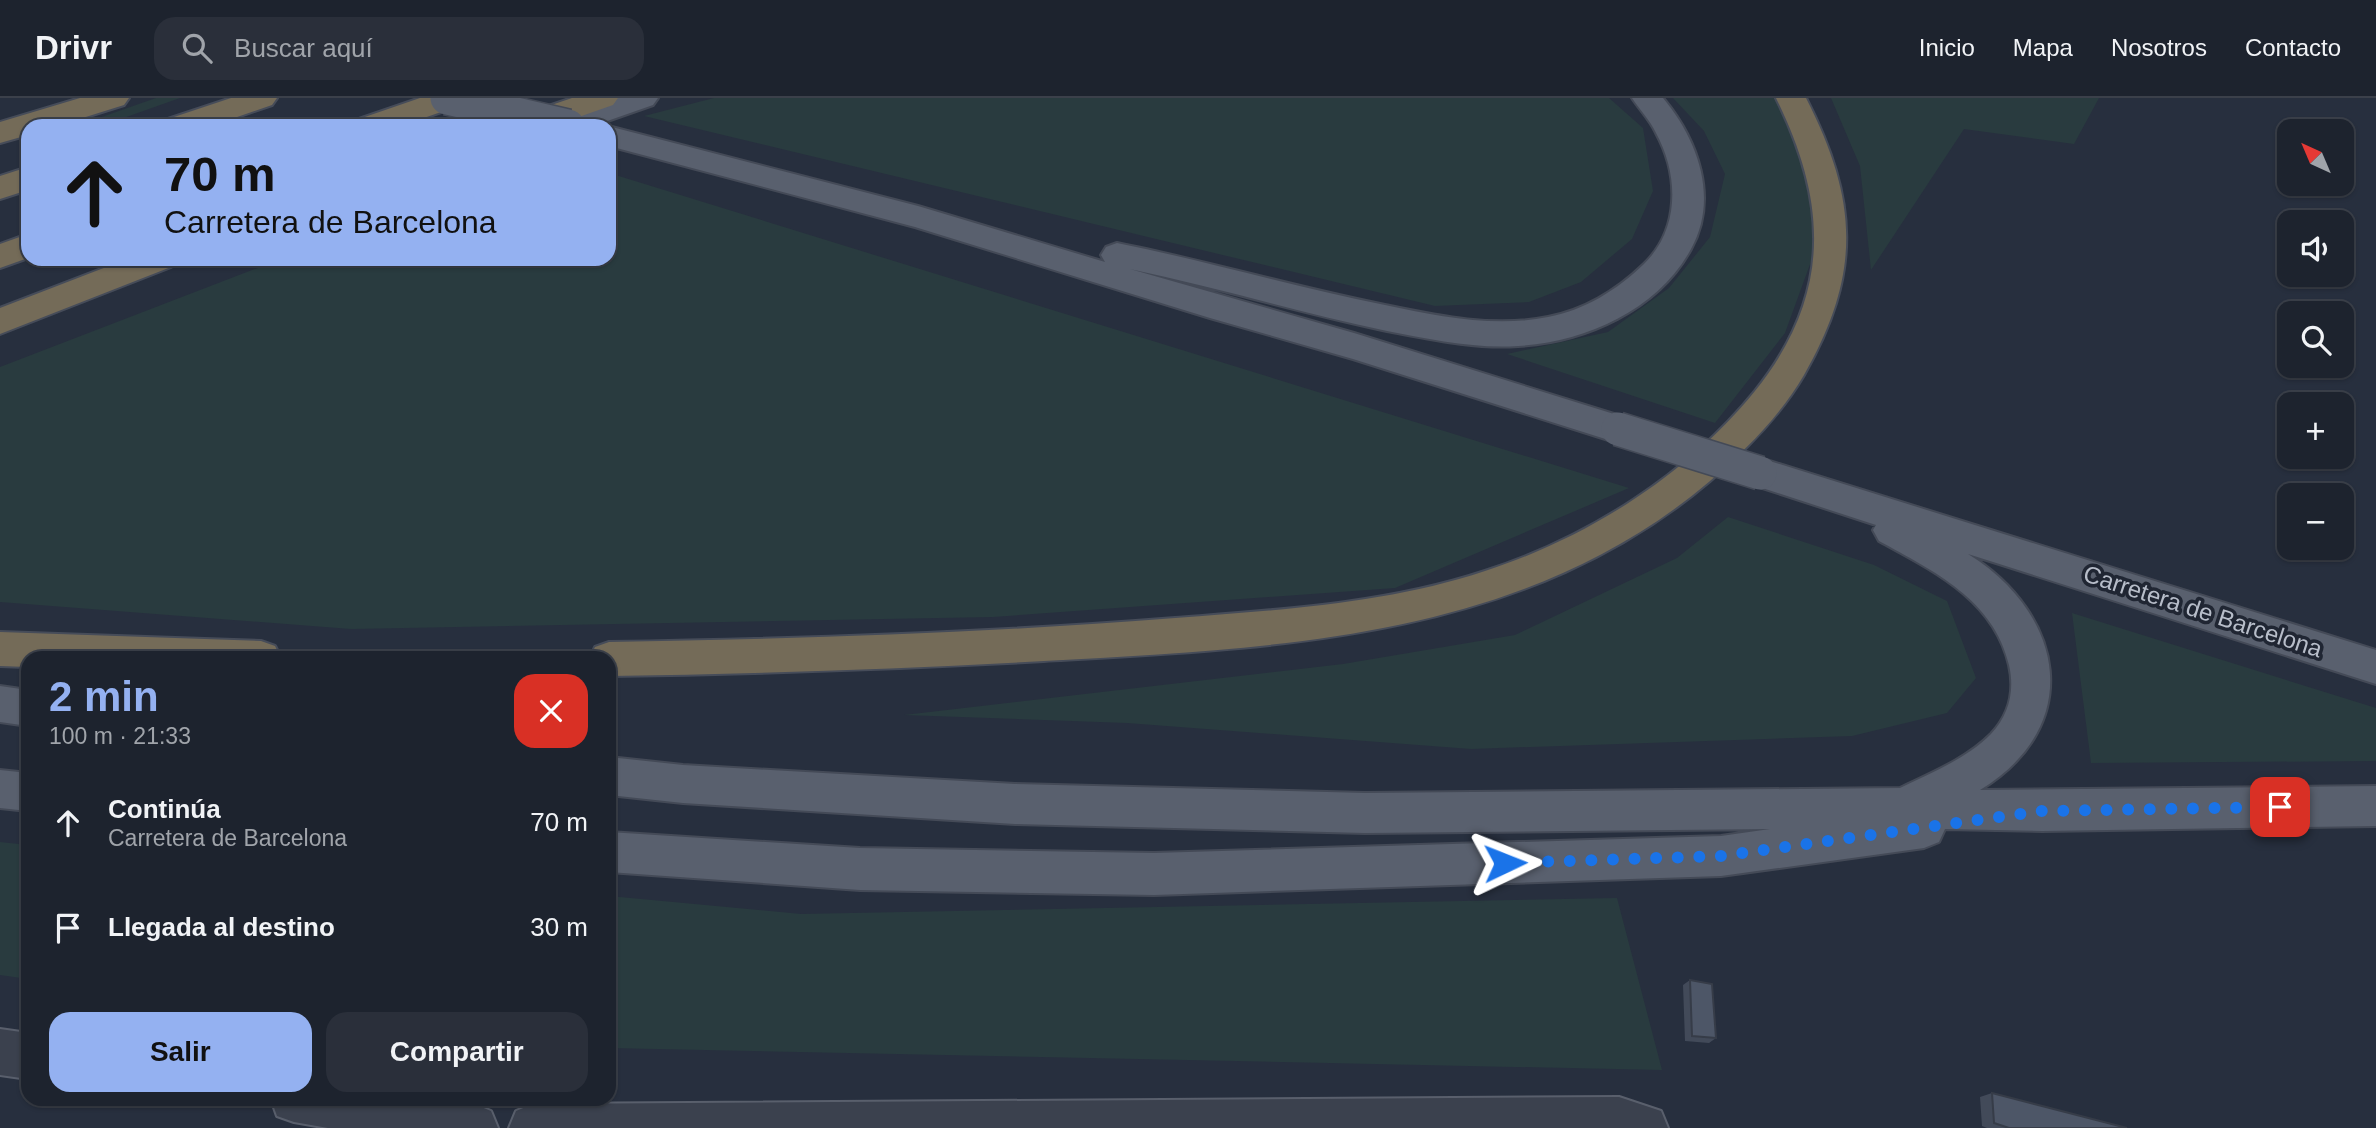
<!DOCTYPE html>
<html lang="es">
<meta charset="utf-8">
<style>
body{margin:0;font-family:Arial,sans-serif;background:#2a2f3a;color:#f1f3f6;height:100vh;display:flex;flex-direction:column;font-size:26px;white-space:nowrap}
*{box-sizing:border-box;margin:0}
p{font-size:23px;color:#a0a4aa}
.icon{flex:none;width:38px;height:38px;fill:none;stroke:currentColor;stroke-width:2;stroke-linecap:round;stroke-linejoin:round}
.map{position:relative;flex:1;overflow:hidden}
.details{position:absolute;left:21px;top:553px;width:595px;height:455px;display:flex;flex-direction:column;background:#1d232e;border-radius:21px;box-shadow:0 2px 5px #0004,0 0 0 2px #3b404a}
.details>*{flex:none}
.guide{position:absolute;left:21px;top:21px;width:595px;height:147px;border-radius:21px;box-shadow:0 2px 5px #0004,0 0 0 2px #3b404a;background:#94b1f1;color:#111;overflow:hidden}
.needle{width:46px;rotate:316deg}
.tools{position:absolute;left:2277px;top:21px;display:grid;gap:14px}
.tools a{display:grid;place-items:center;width:77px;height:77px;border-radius:14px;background:#1d232e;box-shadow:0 2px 5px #0004,0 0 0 2px #3b404a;font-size:35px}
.pin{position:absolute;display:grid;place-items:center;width:60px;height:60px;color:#fff;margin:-30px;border-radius:14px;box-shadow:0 4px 10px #0006}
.me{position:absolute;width:77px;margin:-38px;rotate:88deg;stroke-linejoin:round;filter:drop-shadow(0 0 5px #0008)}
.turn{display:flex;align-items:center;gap:24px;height:147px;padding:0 28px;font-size:32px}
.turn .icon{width:91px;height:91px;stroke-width:2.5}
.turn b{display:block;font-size:49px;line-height:60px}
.round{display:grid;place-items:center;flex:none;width:74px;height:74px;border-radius:21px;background:#2a2f3a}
.summary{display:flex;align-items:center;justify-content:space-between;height:119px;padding:0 28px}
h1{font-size:42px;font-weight:700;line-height:52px;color:#94b1f1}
.action{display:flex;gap:14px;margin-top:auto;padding:14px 28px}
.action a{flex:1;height:80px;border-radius:21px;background:#94b1f1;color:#111;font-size:28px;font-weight:700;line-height:80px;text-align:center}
.action a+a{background:#2a2f3a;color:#f1f3f6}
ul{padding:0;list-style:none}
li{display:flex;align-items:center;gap:21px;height:105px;padding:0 28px}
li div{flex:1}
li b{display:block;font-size:26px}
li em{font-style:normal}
header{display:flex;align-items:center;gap:42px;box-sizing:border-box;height:98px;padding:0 35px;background:#1d232e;border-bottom:2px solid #3b404a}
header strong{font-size:33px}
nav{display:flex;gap:38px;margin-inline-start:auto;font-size:24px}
.search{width:490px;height:63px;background:#2a2f3a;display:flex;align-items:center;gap:18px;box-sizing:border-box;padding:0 24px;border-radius:21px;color:#a0a4aa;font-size:26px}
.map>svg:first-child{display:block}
.green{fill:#293b3f}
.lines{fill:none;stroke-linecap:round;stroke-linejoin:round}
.minor-casing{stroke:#595f6c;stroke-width:4}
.major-casing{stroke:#444a57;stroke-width:4}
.highway-casing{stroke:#464c59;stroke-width:4}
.minor{fill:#3b414e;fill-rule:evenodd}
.major{fill:#59606e;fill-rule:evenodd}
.highway{fill:#746b58;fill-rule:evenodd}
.major-bridge-casing{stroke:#444a57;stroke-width:36;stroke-linecap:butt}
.major-bridge{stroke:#59606e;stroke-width:33}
.wall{fill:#424a59}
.building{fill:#4d5667;stroke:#363c48;stroke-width:2}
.route{stroke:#1a73e8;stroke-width:12;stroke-dasharray:0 21.6}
.labels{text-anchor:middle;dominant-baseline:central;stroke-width:7;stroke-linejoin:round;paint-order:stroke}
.street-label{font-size:24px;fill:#b7bdc9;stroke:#202633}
</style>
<header>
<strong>Drivr</strong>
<div class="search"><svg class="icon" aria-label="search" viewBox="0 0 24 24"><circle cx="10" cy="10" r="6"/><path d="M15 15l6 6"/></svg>Buscar aquí</div>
<nav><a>Inicio</a><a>Mapa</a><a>Nosotros</a><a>Contacto</a></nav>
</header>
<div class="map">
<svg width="2376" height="1030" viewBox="0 0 2376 1030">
<rect width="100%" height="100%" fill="#272f3e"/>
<!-- green -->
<path class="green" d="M156,0H180L101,28H76Z
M714,0H1609L1643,30L1653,93L1632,141L1581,184L1529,204L1435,208L644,18Z
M1673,0H1775L1811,84L1817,147L1785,235L1715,325L1507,256L1608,234L1669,190L1710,139L1725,76L1704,33Z
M1831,0H2099L2074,46L1964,31L1871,172L1860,68Z
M609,75L1629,390L1395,490L993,519L351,531L0,504V269L281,161H609Z
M1728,419L1874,467L1947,503L1976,580L1947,615L1852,638L1471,651L1127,625L904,617L1343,566L1515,537L1677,460Z
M2072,515L2376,610V663L2091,665Z
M0,744L28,747V881L0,877Z
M609,798L801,816L1617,800L1662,972L609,950Z"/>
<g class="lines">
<!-- minor casing -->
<g class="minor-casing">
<path id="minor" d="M0,931L28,935V981L0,977Z
M1619,999L1661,1013L1668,1030H509L516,1013L533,1006Z
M271,1001H441L474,1006L491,1013L498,1030H328L294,1024L277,1018Z"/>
</g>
<!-- major casing -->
<g class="major-casing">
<path id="major" d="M612,0H658L653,7L593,28H546L550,21Z
M1632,0H1663C1698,42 1719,100 1691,151C1658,212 1585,244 1518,248C1474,251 1430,241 1387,233C1301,215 1216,189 1130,171L1354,235L1630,321L1636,331L1630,341L1618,345L1353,261L1210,220L915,129L609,48L608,28L918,108L1105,164L1101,157L1106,149L1117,145C1207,163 1295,189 1385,207C1438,218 1494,230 1548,219C1585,212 1617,192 1644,166C1680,131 1679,77 1656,35C1650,22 1640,12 1632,0Z
M1760,360L2376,552V586L1968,456C2065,516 2085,628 1980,692L2376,688V728L2042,733L1945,731L1939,744L1924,750L1721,778L1154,797L860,792L609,774V734L860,750L1154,755L1721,738L1770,731L1365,735L1015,726L683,705L609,697V659L683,667L1015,686L1365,695L1900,690C1931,675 1966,661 1991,636C2009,617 2015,593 2009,567C1994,502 1934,473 1879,443L1873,432L1876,427L1747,385L1742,375L1747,365Z
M0,588L28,592V628L0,624Z
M0,672L28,675V713L0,710Z"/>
</g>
<!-- highway casing -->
<g class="highway-casing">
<path id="highway" d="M80,0H129L124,7L57,28H28V37L0,45V24Z
M231,0H277L272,7L211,28H164L168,21Z
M420,0H466L461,7L401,28H355L359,21Z
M572,0H618L613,7L553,28H506L510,21Z
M1776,0H1806C1858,102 1862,175 1804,277C1780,318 1746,352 1710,383C1523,542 1277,550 1044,563C899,571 754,576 609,578V560H590L595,549L609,544C798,541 987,535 1175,520C1278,512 1386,506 1485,473C1587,440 1687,377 1755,293C1832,197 1828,105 1776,0Z
M28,69V92L0,101V78Z
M28,136V160L0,170V146Z
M127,161H176L171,169L0,236V210Z
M0,534L261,543L275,548L281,560H28V569L0,568Z"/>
</g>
<!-- minor -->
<use href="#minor" class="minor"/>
<!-- major -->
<use href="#major" class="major"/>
<!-- highway -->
<use href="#highway" class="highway"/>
<!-- major-bridge casing -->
<g class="major-bridge-casing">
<path id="major-bridge" d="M447,0L568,28
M1618,331L1760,375"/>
</g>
<!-- major-bridge -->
<use href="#major-bridge" class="major-bridge"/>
</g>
<!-- wall -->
<path class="wall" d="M1690,882L1716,940L1709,945L1685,943L1683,887Z
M1992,995L2127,1030H1987L1982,1028L1980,999Z"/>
<!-- building -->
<path class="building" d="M1690,882L1712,886L1716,940L1692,938Z
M1992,995L2127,1030H2009L1994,1025Z"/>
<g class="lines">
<!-- route -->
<path class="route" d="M1505,765L1721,758L2042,713L2280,709"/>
</g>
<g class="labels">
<!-- street labels -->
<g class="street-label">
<text transform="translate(2203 513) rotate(18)">Carretera de Barcelona</text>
</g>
</g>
</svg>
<div class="tools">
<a><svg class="needle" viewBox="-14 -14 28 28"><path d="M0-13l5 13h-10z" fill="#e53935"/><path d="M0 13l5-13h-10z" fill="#a0a4aa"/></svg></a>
<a><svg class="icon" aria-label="sound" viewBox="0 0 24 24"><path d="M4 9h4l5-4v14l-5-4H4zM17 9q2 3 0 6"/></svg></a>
<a><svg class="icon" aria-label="search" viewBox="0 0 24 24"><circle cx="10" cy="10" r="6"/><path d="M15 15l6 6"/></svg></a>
<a>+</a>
<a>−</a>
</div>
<div class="pin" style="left:2280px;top:709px;background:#d93025"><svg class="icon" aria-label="arrive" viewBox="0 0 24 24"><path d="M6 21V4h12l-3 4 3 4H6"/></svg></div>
<svg class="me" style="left:1505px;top:765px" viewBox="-20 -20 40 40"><path d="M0-17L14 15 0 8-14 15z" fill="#1a73e8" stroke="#fff" stroke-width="4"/></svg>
<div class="guide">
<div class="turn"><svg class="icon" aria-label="ahead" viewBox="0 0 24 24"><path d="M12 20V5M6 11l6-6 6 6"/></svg><div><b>70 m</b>Carretera de Barcelona</div></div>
</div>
<section class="details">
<div class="summary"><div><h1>2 min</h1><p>100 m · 21:33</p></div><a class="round" style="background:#d93025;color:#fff"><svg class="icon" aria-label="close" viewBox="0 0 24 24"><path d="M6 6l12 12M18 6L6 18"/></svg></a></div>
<ul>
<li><svg class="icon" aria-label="ahead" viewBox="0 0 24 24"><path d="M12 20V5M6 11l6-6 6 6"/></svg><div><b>Continúa</b><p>Carretera de Barcelona</p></div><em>70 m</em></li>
<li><svg class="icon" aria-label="arrive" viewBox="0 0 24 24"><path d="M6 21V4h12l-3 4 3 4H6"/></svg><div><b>Llegada al destino</b></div><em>30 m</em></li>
</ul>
<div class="action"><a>Salir</a><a>Compartir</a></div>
</section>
</div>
